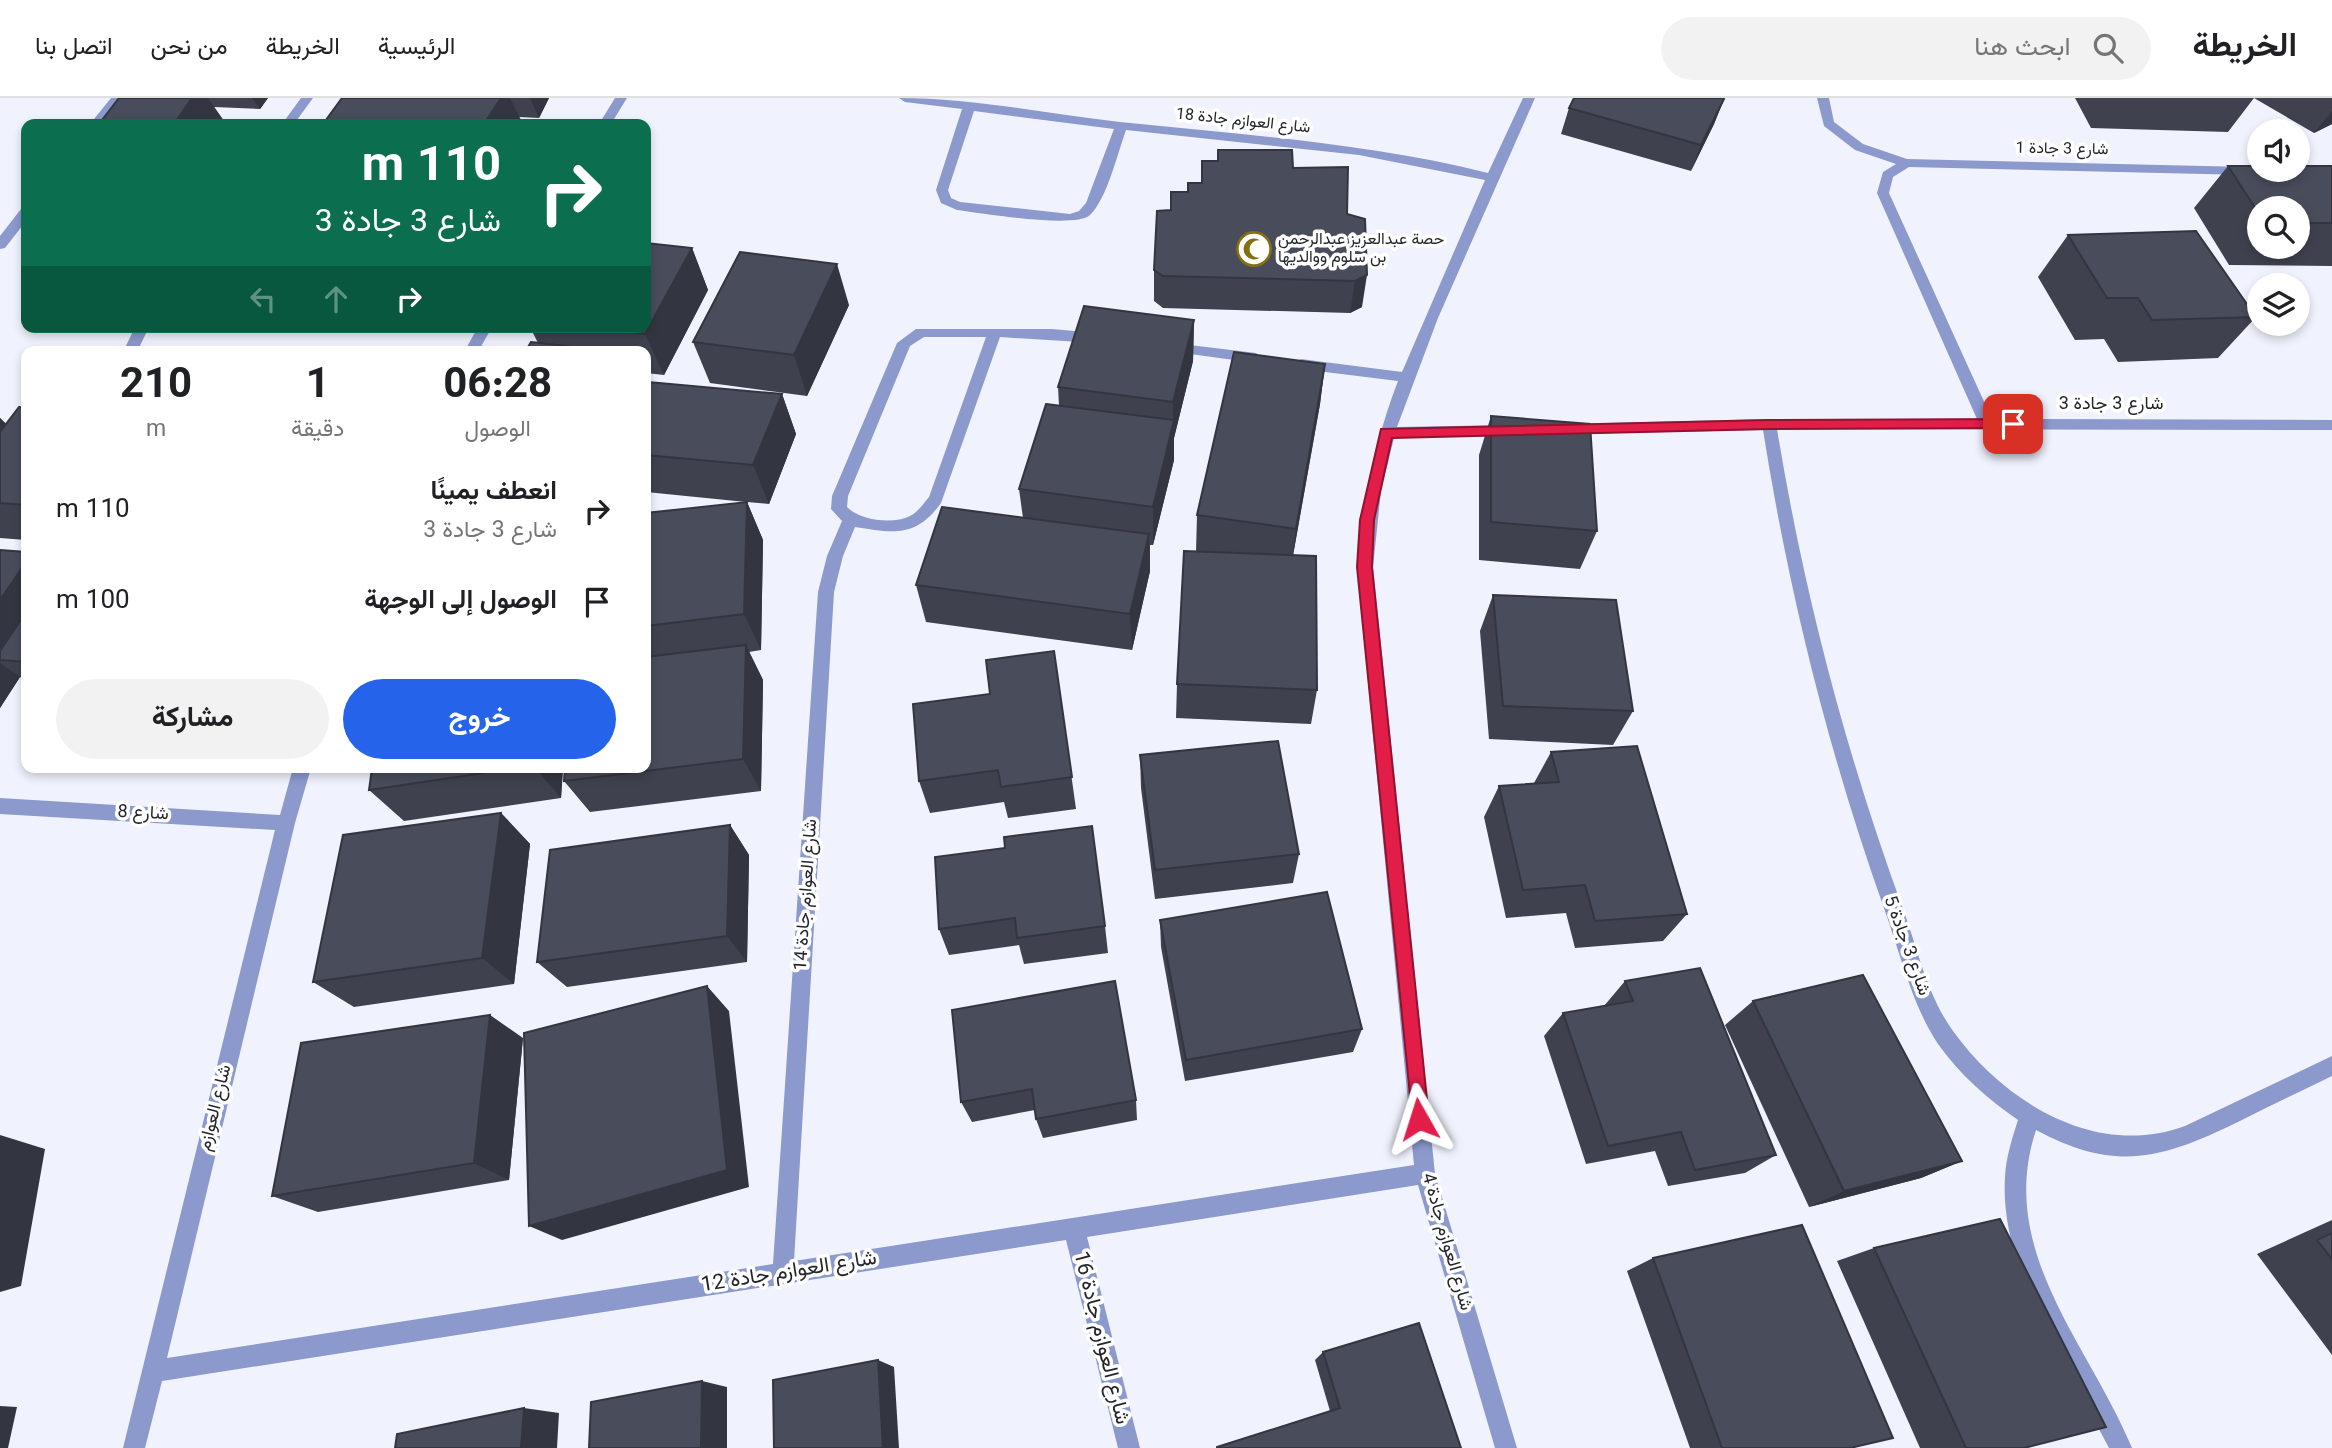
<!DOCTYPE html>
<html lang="ar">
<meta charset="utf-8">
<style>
body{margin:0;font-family:Georgia,Vazirmatn,serif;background:#f2f2f2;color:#202124;direction:rtl;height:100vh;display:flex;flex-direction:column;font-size:26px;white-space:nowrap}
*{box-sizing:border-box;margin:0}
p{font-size:23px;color:#757577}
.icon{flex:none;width:38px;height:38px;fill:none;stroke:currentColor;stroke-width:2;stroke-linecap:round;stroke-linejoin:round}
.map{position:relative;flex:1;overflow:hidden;direction:ltr}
.panel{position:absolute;left:21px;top:248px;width:630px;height:427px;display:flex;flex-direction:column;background:#fff;border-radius:14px;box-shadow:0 4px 10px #0003;direction:rtl}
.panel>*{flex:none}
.banner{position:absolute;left:21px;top:21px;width:630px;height:214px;border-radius:14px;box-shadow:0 4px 10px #0003;direction:rtl;background:#0b6e4f;color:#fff;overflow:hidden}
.controls{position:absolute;left:2247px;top:21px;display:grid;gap:14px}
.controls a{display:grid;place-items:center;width:63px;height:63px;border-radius:50%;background:#fff;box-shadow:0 4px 10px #0003;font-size:35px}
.pin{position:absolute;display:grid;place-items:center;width:60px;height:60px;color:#fff;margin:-30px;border-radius:14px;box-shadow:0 4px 10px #0006}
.me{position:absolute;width:77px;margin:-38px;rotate:354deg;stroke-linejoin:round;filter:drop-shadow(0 0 5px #0008)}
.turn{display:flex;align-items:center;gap:24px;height:147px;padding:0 35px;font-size:32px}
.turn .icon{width:91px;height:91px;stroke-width:2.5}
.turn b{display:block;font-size:49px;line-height:60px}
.lanes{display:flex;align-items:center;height:66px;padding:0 35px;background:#0003;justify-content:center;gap:35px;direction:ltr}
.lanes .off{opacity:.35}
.eta{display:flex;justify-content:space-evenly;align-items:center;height:119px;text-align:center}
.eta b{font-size:42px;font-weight:700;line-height:49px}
.button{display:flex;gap:14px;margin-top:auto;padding:14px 35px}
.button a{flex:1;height:80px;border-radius:42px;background:#2563eb;color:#fff;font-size:28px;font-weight:700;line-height:80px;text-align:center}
.button a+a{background:#f2f2f2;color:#202124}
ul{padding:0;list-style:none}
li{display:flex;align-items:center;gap:21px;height:91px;padding:0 35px}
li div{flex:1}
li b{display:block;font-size:26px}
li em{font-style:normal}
header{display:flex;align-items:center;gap:42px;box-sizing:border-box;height:98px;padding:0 35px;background:#fff;border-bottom:2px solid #e0e0e0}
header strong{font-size:33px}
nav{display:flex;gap:38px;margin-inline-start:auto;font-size:24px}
.search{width:490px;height:63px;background:#f2f2f2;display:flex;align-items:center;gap:18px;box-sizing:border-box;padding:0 24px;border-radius:38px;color:#757577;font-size:26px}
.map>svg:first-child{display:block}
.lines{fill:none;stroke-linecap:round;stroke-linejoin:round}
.minor{fill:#8b99cd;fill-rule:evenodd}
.wall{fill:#3f424e;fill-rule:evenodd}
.shaded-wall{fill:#333640}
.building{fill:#494d5b;stroke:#333640;stroke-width:2}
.route{fill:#e11d48;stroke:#92132f;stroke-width:2}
.labels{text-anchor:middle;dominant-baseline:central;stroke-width:7;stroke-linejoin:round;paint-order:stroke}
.far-street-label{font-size:16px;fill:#23252b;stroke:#fff}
.far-poi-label{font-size:16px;fill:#23252b;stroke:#fff;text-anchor:start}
.street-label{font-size:18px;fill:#23252b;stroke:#fff}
.near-street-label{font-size:21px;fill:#23252b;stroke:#fff}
</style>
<header>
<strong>الخريطة</strong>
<div class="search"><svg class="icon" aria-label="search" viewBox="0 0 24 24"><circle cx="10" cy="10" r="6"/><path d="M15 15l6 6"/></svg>ابحث هنا</div>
<nav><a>الرئيسية</a><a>الخريطة</a><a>من نحن</a><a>اتصل بنا</a></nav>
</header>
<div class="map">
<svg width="2332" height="1350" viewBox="0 0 2332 1350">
<rect width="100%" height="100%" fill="#f0f3fd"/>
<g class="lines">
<!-- minor -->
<path class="minor" d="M111,0H123L102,26H90Z
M301,0H313L294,26H282Z
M615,0H627L611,26H599Z
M899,0C973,0 1047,16 1120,24C1244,37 1367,45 1488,75L1523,0H1535L1438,220L1397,329L1508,327L1515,332L1508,337L1394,340L1381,393L1373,469L1435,1076L1517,1350H1495L1418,1087L1087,1139L1140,1350H1118L1066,1142L162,1283L145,1350H123L275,732L0,716V700L280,717L293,670H311L295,725L167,1260L773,1166L818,494L827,458L842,423L831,411L832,398L897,245L916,231H1052L1096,235L1103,240L1096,245L1000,239L941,405C916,440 893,435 855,429L843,458L834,494L794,1163L1414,1067L1357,469C1362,404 1375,343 1398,283L1301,271L1294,266L1301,261L1402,274L1485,82L1359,57L1126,32C1118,54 1107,101 1090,117C1075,131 981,115 957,112L941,105L936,92L962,11L905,4ZM974,13L1114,31L1086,105L1079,113L1070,116L960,104L951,100L948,92ZM924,239H986L929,399C923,406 918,414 910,418C893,427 859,422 847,409L848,398L910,248Z
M1817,0H1829L1834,24L1863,46L1907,61L2247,69L2253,73L2247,77L1909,69L1893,79L1889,95L1992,321L2332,322V332L1777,331C1804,496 1846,655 1903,811C1918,852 1927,897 1953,933C2004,1004 2096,1061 2185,1028L2332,958V978C2301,993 2270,1008 2240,1023C2162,1061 2116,1075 2036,1032C1996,1153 2089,1246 2132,1350H2109C2068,1270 1999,1172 2005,1079C2006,1059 2012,1041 2018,1022C1988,1001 1960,977 1938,946C1912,907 1901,858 1885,813C1829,656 1789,496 1763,332L1568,336L1561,331L1568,326L1769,321H1977L1877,95L1883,74L1896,66L1855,52L1824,28Z
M26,110V123L5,150L0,151V138L21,111Z
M135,229H149L137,254H123Z
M478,229H492L478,254H464Z
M1173,245L1256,255L1263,260L1256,265L1168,253V247Z"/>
</g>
<!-- wall -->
<path class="wall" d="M119,0H268L260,11L214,9L226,26H99Z
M342,0H549L539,20L519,19Z
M2075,0H2332V26L2314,35L2254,0L2228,34L2091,30Z
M1724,1L1714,26L1691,73L1561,36L1569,10Z
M2228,68H2332V168L2229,167L2194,110ZM2259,110H2298V149H2259Z
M1293,70L1347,116L1362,209L1350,215L1163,210L1154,203V172L1171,112L1202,85Z
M2068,137L2256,219L2218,260L2118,264L2104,241L2075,242L2038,179Z
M692,150L708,192L664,277L646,275V254H525L538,245L530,229H646Z
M849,207L807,298L710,285L693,244Z
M1194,222L1193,263L1174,340V362L1153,447H1150V473L1132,552L926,524L916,487L1023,420L1019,391L1059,308L1058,289Z
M1325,266L1320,306L1293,457L1317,592L1311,626L1176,620L1177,586L1196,454L1197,417Z
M646,277L649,284L782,296L796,336L769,406L747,404L763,442L761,552L749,554L763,582L761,693L590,714L564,683L646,670V415L746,404L646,394Z
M26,310V442L0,440V320L6,326Z
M1491,318L1597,433L1580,471L1479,462V357Z
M0,452L26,454V584L20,579L0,610Z
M1493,497L1633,613L1613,647L1489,641L1480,533Z
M1054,553L1076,711L1008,720L1004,704L930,715L919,683L990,596Z
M1551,654L1687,816L1663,843L1575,850L1566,815L1506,820L1484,719L1499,688L1534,685Z
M1140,657L1299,756L1293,785L1155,801L1141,690Z
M372,670H563L561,700L404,723L369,692Z
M501,715L530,746L514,886L354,909L313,884Z
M730,727L749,757L747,864L567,889L537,864Z
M935,759L1105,828L1108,855L1024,866L1019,847L949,857L939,831Z
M1160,822L1362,931L1353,954L1185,983L1161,849Z
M1115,883L1136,1002L1137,1022L1043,1040L1036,1021L1035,1012L972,1024L961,1004Z
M1625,883L1776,1057L1745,1075L1668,1088L1655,1053L1586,1066L1544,938L1563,915L1604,908Z
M1753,903L1962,1063L1921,1080L1809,1109L1725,927Z
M523,940L509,1082L318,1114L272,1098Z
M2332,1122V1257L2257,1156Z
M1874,1150L2024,1350H1920L1837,1163Z
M1653,1160L1850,1350H1690L1627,1173Z
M1323,1254L1461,1350H1216L1330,1313L1315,1262Z"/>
<!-- shaded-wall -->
<path class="shaded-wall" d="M192,0H208L226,26H174Z
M252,0H268L260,11Z
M501,0H510L523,26H484Z
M530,0H549L539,20Z
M1724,1L1714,26L1691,73L1701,47Z
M2332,13V26L2314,35Z
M692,150L708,192L664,277L645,236Z
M837,166L849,207L807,298L794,257Z
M1367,177L1362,209L1350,215L1355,183Z
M1194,222L1193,263L1174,340V362L1153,447V409L1173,326V304Z
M1325,266L1320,306L1291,469L1296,431Z
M782,296L796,336L769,406L753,367Z
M0,320L24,343L0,379Z
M747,404L763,442L761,552L744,516Z
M1149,436L1150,473L1132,552L1130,516Z
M26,464V564L0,562V502Z
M746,547L763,582L761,693L743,661Z
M0,565L20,579L0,610Z
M535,670H563L561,700Z
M501,715L530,746L514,886L482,860Z
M730,727L749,757L747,864L727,838Z
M707,888L729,913L749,1089L562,1142L529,1128Z
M490,917L523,940L509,1082L474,1065Z
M0,1037L45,1051L21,1188L0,1194Z
M1962,1063L1921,1080L1809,1109L1844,1093Z
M878,1262L894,1269L899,1350H883Z
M702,1283L727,1289V1350H701Z
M0,1308L17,1309L8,1350H0Z
M524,1310L559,1315L557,1350H521Z"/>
<!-- building -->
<path class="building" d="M119,0H192L174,26H99Z
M342,0H501L484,26H323Z
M1574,0H1722L1724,1L1701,47L1569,10Z
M1218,52H1292L1293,70L1348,69L1347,116L1365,121L1367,177L1355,183L1163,178L1154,172L1157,113L1171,112V94H1188V85H1202V63H1218Z
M2228,68H2259V72H2298V68H2332V125H2298V110H2259V116Z
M2196,133L2256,219L2152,222L2138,200H2107L2068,137Z
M646,145L692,150L645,236L588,229H646Z
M740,154L837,166L794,257L693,244Z
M1084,208L1194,222L1173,304L1058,289Z
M531,244L618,254H525Z
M1234,254L1325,266L1296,431L1197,417Z
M648,284L782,296L753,367L646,357V287Z
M1046,306L1174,322L1153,409L1019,391Z
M19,309L26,310V407L0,405V334Z
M1491,318L1590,326L1597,433L1491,424Z
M747,404L744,516L646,528V415Z
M942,409L1149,436L1130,516L916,487Z
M0,452L26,454V464L0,502Z
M1184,453L1316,458L1317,592L1177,586Z
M1493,497L1616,502L1633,613L1503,608Z
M26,514V564L0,562V553Z
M746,547L743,661L564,683L565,670H646V559Z
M1054,553L1072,679L1001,689L998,672L919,683L913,606L990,596L986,562Z
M1278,643L1299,756L1155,772L1140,657Z
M1637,648L1687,816L1595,823L1585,787L1523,792L1499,688L1559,684L1551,654Z
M372,670H516L369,692Z
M501,715L482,860L313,884L343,737Z
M730,727L727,838L537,864L550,752Z
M1092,728L1105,828L1017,840L1015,820L939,831L935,759L1005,750L1004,739Z
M1327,794L1362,931L1186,962L1160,822Z
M1700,870L1776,1057L1695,1072L1681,1034L1608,1048L1563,915L1633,903L1625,883Z
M1863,877L1962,1063L1844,1093L1753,903Z
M1115,883L1136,1002L1036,1021L1032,991L961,1004L952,912Z
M707,888L727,1072L529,1128L524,935Z
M490,917L474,1065L272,1098L301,945Z
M2000,1121L2106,1329L2024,1350H1966L1874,1150Z
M1802,1127L1893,1340L1850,1350H1722L1653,1160Z
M2332,1135V1161L2317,1142Z
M1419,1225L1461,1350H1217V1349L1340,1310L1323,1254Z
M878,1262L883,1350H774L773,1282Z
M702,1283L701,1350H589L591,1304Z
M524,1310L521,1350H395L397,1336Z"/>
<!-- route -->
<path class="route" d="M2013,321L2020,326L2013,330L1769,331L1392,340L1374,422L1372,469L1429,1021L1426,1027L1419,1030L1413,1027L1357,469L1360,422L1381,331L1769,322Z"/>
<!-- icons -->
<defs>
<g id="mosque-ring" transform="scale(1.75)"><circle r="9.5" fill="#fff" stroke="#866f0f" stroke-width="1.5"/><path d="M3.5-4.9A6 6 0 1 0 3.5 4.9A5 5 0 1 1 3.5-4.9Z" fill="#866f0f"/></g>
</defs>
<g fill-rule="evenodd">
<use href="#mosque-ring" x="1254" y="151"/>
</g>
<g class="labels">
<!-- far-street labels -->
<g class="far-street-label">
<text transform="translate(1243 24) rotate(6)">شارع العوازم جادة 18</text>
<text transform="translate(2062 52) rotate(1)">شارع 3 جادة 1</text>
</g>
<!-- far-poi labels -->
<g class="far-poi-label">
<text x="1278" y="142">حصة عبدالعزيز عبدالرحمن<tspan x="1278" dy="18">بن سلوم ووالديها</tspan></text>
</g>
<!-- street labels -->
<g class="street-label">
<text x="2111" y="307">شارع 3 جادة 3</text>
<text transform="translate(143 716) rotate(3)">شارع 8</text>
<text transform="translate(807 797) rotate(-86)">شارع العوازم جادة 14</text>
<text transform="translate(1906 848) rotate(70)">شارع 3 جادة 5</text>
<text transform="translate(216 1010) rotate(-76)">شارع العوازم</text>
<text transform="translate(1446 1144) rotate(74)">شارع العوازم جادة 4</text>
</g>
<!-- near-street labels -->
<g class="near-street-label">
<text transform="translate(789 1174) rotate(-9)">شارع العوازم جادة 12</text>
<text transform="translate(1101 1240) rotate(76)">شارع العوازم جادة 16</text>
</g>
</g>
</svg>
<div class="controls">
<a><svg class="icon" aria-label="sound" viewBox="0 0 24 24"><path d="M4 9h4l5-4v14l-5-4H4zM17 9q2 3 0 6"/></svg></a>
<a><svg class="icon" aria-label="search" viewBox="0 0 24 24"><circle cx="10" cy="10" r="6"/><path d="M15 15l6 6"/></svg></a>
<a><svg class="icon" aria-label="layers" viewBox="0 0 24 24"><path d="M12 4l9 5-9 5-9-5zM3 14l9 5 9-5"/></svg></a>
</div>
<div class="pin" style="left:2013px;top:326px;background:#d93025"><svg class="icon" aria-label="arrive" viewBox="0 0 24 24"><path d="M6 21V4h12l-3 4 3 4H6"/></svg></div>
<svg class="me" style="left:1419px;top:1021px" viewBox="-20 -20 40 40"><path d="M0-17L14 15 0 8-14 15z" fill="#e11d48" stroke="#fff" stroke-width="4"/></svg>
<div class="banner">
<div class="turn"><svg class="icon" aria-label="right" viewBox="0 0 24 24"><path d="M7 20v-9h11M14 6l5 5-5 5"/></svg><div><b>110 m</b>شارع 3 جادة 3</div></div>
<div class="lanes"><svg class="icon off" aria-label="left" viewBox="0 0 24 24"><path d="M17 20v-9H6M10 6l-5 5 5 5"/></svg><svg class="icon off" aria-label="ahead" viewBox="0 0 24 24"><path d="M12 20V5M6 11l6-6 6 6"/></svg><svg class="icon" aria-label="right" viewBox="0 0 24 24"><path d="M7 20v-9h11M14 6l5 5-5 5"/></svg></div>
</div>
<section class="panel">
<div class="eta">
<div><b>06:28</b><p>الوصول</p></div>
<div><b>1</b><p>دقيقة</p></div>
<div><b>210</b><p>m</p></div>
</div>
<ul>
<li><svg class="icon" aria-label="right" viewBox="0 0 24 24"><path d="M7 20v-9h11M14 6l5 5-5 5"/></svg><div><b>انعطف يمينًا</b><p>شارع 3 جادة 3</p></div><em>110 m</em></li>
<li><svg class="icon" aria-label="arrive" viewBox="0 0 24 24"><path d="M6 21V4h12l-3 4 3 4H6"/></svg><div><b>الوصول إلى الوجهة</b></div><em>100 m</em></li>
</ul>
<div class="button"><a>خروج</a><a>مشاركة</a></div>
</section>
</div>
